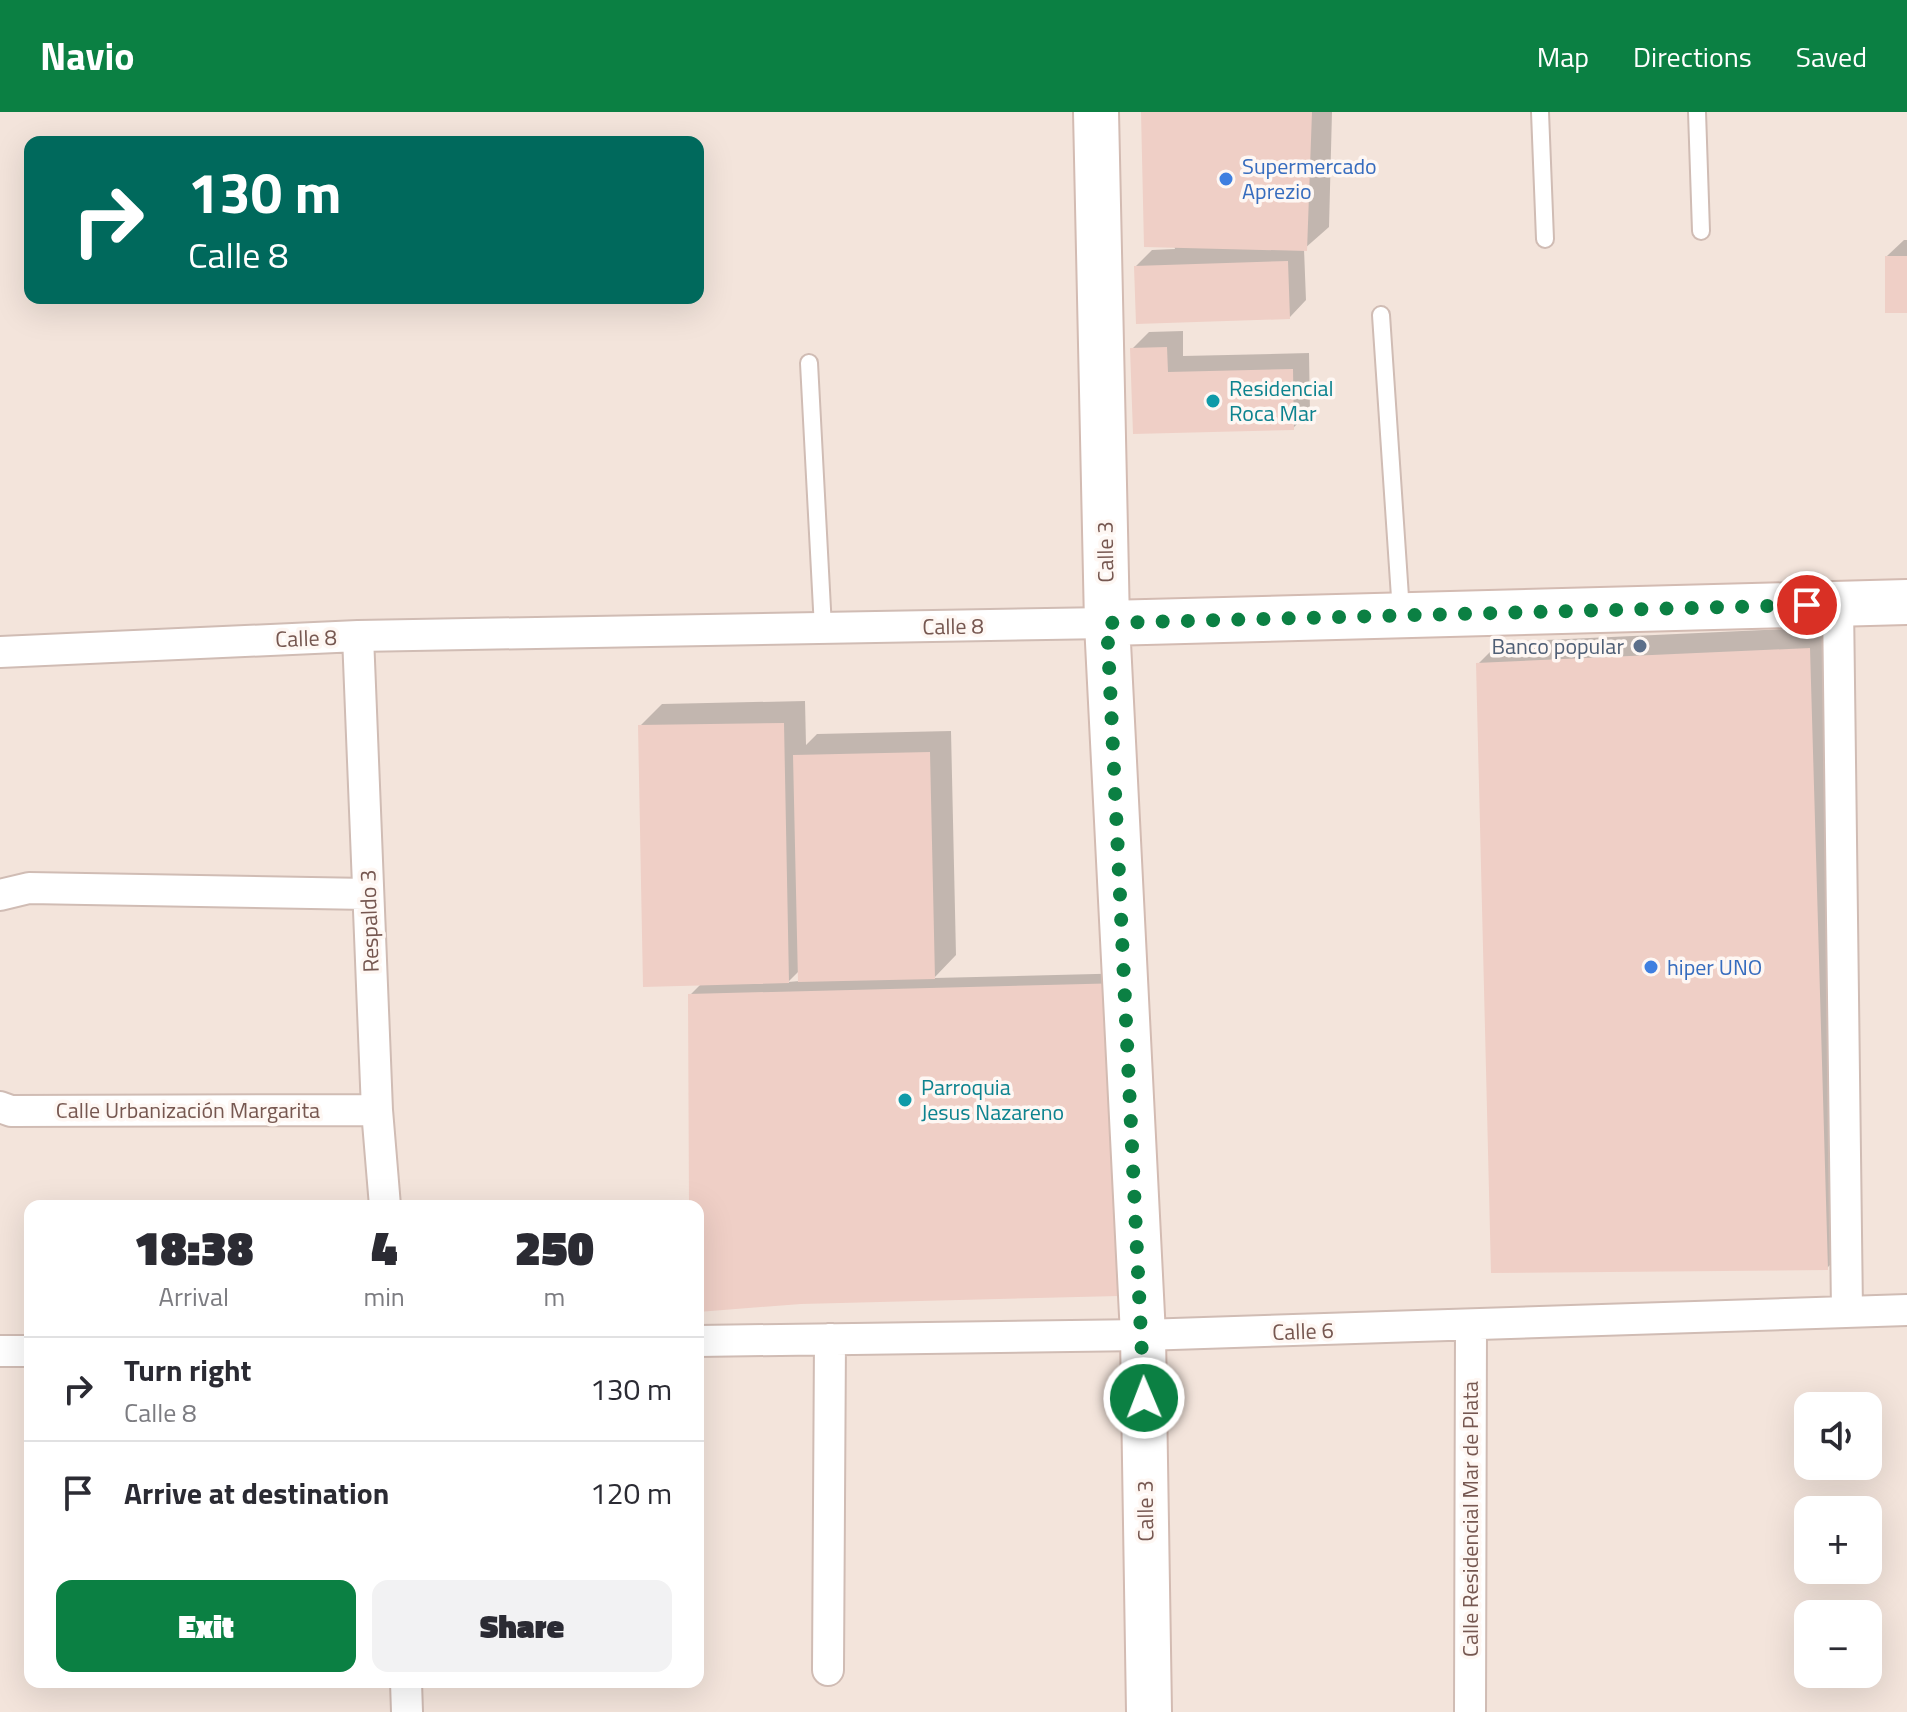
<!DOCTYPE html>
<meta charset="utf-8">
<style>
body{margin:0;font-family:"Titillium Web",sans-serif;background:#f2f2f3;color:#2b2b33;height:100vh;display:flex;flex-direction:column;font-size:30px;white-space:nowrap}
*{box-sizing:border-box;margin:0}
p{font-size:26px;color:#7c7c81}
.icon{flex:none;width:44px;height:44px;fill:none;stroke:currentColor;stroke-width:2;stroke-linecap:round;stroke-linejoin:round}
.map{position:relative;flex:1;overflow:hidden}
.drawer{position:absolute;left:24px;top:1088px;width:680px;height:488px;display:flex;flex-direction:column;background:#fff;border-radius:16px;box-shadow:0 8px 32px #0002}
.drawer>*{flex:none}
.banner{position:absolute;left:24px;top:24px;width:680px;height:168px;border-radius:16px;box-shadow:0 8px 32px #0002;background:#00695c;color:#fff;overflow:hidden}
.fabs{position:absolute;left:1794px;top:1280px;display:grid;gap:16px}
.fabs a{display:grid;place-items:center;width:88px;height:88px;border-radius:16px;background:#fff;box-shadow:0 8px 32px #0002;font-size:40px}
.pin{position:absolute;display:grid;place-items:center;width:68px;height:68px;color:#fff;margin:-34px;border:4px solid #fff;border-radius:50%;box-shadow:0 2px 8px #0007}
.me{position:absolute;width:88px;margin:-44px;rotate:359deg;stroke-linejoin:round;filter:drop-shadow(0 0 6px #0008)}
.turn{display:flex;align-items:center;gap:28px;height:168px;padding:0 32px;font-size:36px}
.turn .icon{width:104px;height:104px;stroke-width:2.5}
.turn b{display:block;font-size:56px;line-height:68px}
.eta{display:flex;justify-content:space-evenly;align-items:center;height:136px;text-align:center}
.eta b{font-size:48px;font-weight:800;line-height:56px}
.cta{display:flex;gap:16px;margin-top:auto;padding:16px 32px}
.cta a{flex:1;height:92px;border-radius:16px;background:#0b8043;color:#fff;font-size:32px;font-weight:800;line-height:92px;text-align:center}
.cta a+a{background:#f2f2f3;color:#2b2b33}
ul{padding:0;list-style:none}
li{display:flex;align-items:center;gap:24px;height:104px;padding:0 32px;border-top:2px solid #e1e1e2}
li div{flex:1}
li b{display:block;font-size:30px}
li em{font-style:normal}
header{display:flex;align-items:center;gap:48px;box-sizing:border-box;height:112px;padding:0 40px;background:#0b8043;color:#fff}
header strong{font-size:38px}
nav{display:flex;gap:44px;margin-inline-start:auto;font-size:28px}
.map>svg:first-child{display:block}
.residential{fill:#f3e4db;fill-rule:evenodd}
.shadow{fill:#0003;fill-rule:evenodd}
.building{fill:#efcfc6}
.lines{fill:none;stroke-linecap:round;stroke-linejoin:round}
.lane-casing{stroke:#d0bcb4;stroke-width:20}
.street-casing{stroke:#d0bcb4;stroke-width:34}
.secondary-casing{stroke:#d3bbb2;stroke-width:48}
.lane{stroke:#fff;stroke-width:16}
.street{stroke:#fff;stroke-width:30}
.secondary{stroke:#fff;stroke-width:44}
.route{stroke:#0b8043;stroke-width:14;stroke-dasharray:0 25.2}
.shop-dot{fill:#3f7fe0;stroke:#fef7f3;stroke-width:3}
.culture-dot{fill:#0f9aa8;stroke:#fef7f3;stroke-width:3}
.service-dot{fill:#5c6f8a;stroke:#fef7f3;stroke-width:3}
.labels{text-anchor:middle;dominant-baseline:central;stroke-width:7;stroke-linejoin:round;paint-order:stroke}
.shop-label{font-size:22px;fill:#366cbe;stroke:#fef7f3;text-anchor:start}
.culture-label{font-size:22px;fill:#0d838f;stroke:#fef7f3;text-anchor:start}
.street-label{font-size:22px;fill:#765750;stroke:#fef7f3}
.service-label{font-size:22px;fill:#4e5e75;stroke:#fef7f3;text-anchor:end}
</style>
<header>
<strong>Navio</strong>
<nav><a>Map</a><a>Directions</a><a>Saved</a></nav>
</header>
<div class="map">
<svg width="1907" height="1600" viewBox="0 0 1907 1600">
<rect width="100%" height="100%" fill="#fbf3ec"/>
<!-- residential -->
<path class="residential" d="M0,0H1907V1600H0ZM30,30H698V186H30ZM30,1094H698V1570H30ZM1808,1294H1868V1354H1808ZM1808,1398H1868V1458H1808ZM1808,1502H1868V1562H1808Z"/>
<!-- shadow -->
<path class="shadow" d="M1143,0H1332L1329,115L1304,137L1306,188L1290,205L1136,154L1152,138L1175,137Z
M1904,128H1907V199L1887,144Z
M1183,219V244L1309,241L1310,300L1293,316L1134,320L1132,237L1149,220Z
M1831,515L1849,1134L1827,1156L1478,552L1500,530Z
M805,589L806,633L817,622L951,619L956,843L934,866L1135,861L800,1190L698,1198V1094H691L690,883L701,872L640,614L662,592ZM800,858V869L788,870Z"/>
<!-- building -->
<path class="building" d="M1141,0H1312L1307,139L1144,135Z
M1885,144H1907V201H1885Z
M1288,149L1290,207L1136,212L1134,154Z
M1167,235L1168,260L1293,257L1294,318L1133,322L1130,236Z
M1810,536L1828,1158L1491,1161L1476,551Z
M784,611L789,871L643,875L638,613Z
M930,640L935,867L798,870L793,643Z
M1125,871L1119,1184L801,1192L698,1200V1094H689L688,882Z"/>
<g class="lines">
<!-- lane casing -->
<g class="lane-casing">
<path id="lane" d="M1540,0L1545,127
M1697,0L1701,119
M1381,203L1401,500
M809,251L823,516"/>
</g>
<!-- street casing -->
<g class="street-casing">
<path id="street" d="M1838,492L1847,1199
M358,524L377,998L385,1094
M0,540L358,524L1107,511
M0,783L29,776L368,782
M0,995L11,999L377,998
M698,1229L1143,1223L1907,1198
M0,1239H30
M828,1558L830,1227
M406,1570L407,1600
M1470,1600L1471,1213"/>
</g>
<!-- secondary casing -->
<g class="secondary-casing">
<path id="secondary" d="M1096,0L1107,511L1143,1223L1149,1600
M1107,511L1907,490"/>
</g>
<!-- lane -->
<use href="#lane" class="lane"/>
<!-- street -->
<use href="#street" class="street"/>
<!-- secondary -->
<use href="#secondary" class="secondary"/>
</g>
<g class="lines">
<!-- route -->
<path class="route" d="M1144,1286L1107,511L1807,493"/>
</g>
<!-- markers -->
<g class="shop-dot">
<circle cx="1226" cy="67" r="8"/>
<circle cx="1651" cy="855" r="8"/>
</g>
<g class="culture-dot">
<circle cx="1213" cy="289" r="8"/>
<circle cx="905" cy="988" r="8"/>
</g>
<circle class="service-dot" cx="1640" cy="534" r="8"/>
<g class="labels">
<!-- shop labels -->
<g class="shop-label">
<text x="1242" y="54">Supermercado<tspan x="1242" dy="25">Aprezio</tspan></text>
<text x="1667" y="855">hiper UNO</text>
</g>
<!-- culture labels -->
<g class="culture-label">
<text x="1229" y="276">Residencial<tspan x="1229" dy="25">Roca Mar</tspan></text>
<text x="921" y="975">Parroquia<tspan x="921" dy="25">Jesus Nazareno</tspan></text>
</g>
<!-- street labels -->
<g class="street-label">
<text transform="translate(1105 440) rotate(-91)">Calle 3</text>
<text transform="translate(953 514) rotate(-1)">Calle 8</text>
<text transform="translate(306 526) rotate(-2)">Calle 8</text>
<text transform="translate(369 809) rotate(-92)">Respaldo 3</text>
<text x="188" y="998">Calle Urbanización Margarita</text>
<text transform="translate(1303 1219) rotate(-2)">Calle 6</text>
<text transform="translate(1145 1399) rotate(-91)">Calle 3</text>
<text transform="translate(1470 1407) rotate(-90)">Calle Residencial Mar de Plata</text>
</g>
<!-- service labels -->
<g class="service-label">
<text x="1624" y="534">Banco popular</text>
</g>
</g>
</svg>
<div class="fabs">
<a><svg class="icon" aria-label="sound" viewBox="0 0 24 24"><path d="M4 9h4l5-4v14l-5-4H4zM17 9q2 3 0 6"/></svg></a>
<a>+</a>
<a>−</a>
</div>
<div class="pin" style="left:1807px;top:493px;background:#d93025"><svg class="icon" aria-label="arrive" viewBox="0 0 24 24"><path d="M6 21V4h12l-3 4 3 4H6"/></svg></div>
<svg class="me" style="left:1144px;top:1286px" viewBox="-20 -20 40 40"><circle r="17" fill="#0b8043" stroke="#fff" stroke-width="3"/><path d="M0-11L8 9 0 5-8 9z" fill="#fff"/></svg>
<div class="banner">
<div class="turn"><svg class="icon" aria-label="right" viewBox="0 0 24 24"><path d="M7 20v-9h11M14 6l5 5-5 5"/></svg><div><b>130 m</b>Calle 8</div></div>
</div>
<section class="drawer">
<div class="eta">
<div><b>18:38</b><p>Arrival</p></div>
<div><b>4</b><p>min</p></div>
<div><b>250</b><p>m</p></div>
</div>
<ul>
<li><svg class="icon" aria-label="right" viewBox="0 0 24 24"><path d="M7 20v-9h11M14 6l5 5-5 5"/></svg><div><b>Turn right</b><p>Calle 8</p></div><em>130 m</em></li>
<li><svg class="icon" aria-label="arrive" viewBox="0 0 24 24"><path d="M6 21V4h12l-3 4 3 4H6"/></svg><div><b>Arrive at destination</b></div><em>120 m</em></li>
</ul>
<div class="cta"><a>Exit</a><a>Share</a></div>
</section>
</div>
